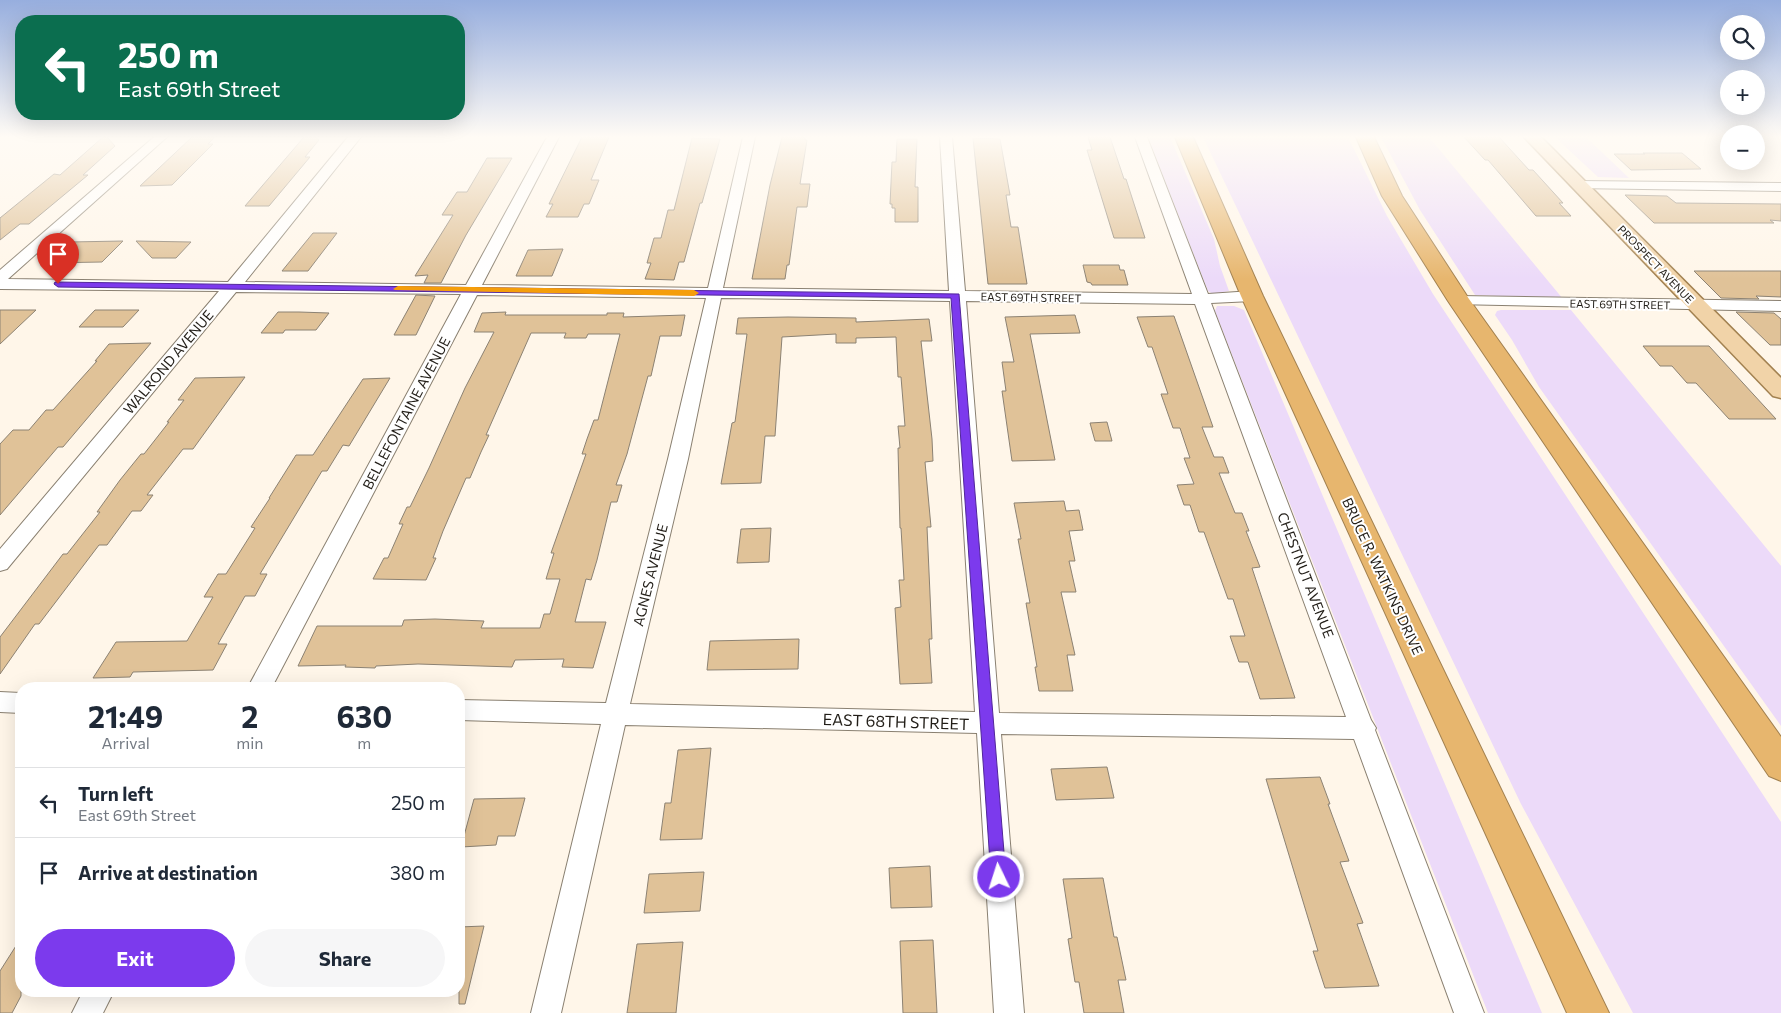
<!DOCTYPE html>
<meta charset="utf-8">
<style>
body{margin:0;font-family:Commissioner,sans-serif;background:#f6f6f7;color:#1f2937;height:100vh;display:flex;flex-direction:column;font-size:19px;white-space:nowrap}
*{box-sizing:border-box;margin:0}
p{font-size:16px;color:#747a83}
.icon{flex:none;width:28px;height:28px;fill:none;stroke:currentColor;stroke-width:2;stroke-linecap:round;stroke-linejoin:round}
.map{position:relative;flex:1;overflow:hidden}
.sheet{position:absolute;left:15px;top:682px;width:450px;height:315px;display:flex;flex-direction:column;background:#fff;border-radius:20px;box-shadow:0 5px 20px #0002}
.sheet>*{flex:none}
.hud{position:absolute;left:15px;top:15px;width:450px;height:105px;border-radius:20px;box-shadow:0 5px 20px #0002;background:#0b6e4f;color:#fff;overflow:hidden}
.tools{position:absolute;left:1720px;top:15px;display:grid;gap:10px}
.tools a{display:grid;place-items:center;width:45px;height:45px;border-radius:50%;background:#fff;box-shadow:0 5px 20px #0002;font-size:25px}
.pin{position:absolute;display:grid;place-items:center;width:42px;height:42px;color:#fff;margin:-51px -21px;border-radius:50% 50% 50% 0;rotate:-45deg;box-shadow:0 0 5px #0007}
.pin .icon{rotate:45deg}
.me{position:absolute;width:55px;margin:-28px;rotate:356deg;stroke-linejoin:round;filter:drop-shadow(0 0 4px #0008)}
.turn{display:flex;align-items:center;gap:18px;height:105px;padding:0 20px;font-size:22px}
.turn .icon{width:65px;height:65px;stroke-width:2.5}
.turn b{display:block;font-size:35px;line-height:42px}
.eta{display:flex;justify-content:space-evenly;align-items:center;height:85px;text-align:center}
.eta b{font-size:30px;font-weight:700;line-height:35px}
.action{display:flex;gap:10px;margin-top:auto;padding:10px 20px}
.action a{flex:1;height:58px;border-radius:30px;background:#7c3aed;color:#fff;font-size:20px;font-weight:700;line-height:58px;text-align:center}
.action a+a{background:#f6f6f7;color:#1f2937}
ul{padding:0;list-style:none}
li{display:flex;align-items:center;gap:15px;height:70px;padding:0 20px;border-top:1px solid #e0e1e3}
li div{flex:1}
li b{display:block;font-size:19px}
li em{font-style:normal}
.map>svg:first-child{display:block}
.green{fill:#ecdaf9}
.building{fill:#e0c298;stroke:#8c8273}
.lines{fill:none;stroke-linecap:round;stroke-linejoin:round}
.minor-casing{stroke:#8a8071;stroke-width:2}
.major-casing{stroke:#a28150;stroke-width:3}
.highway-casing{stroke:#a28150;stroke-width:2}
.minor{fill:#fff;fill-rule:evenodd}
.major{fill:#f1d3a8;fill-rule:evenodd}
.highway{fill:#e7b66e;fill-rule:evenodd}
.route{fill:#7c3aed;stroke:#51269a}
.slow{fill:#f59e0b}
.labels{text-anchor:middle;dominant-baseline:central;stroke-width:4;stroke-linejoin:round;paint-order:stroke}
.far-street-label{font-size:11px;fill:#221e18;stroke:#fff}
.street-label{font-size:14px;fill:#221e18;stroke:#fff}
.near-street-label{font-size:16px;fill:#221e18;stroke:#fff}
</style>
<div class="map">
<svg width="1781" height="1013" viewBox="0 0 1781 1013">
<rect width="100%" height="100%" fill="#fff6e9"/>
<!-- green -->
<path class="green" d="M1148,137H1170L1214,239L1220,266L1229,291L1213,294L1208,291Z
M1203,137H1348L1387,216L1433,294L1781,822V1013H1633L1521,804Z
M1381,137H1429L1563,299L1475,295L1420,210Z
M1556,138H1587L1629,178L1598,177Z
M1217,306H1234L1244,310L1542,1013H1488L1215,311Z
M1501,310H1571L1781,566V726L1539,387L1512,340L1495,315L1497,311Z"/>
<!-- building -->
<path class="building" d="M103,137H107L115,146L83,175H88L29,224H20L0,240V218L54,174L60,175Z
M192,137H215L208,144H213L172,185L140,186Z
M304,137H316L319,140L305,157H310L269,206H245Z
M582,137H609L591,180H599L589,204H584L578,217H546L553,204H549Z
M782,137H805V140H807L800,184H810L807,207H797L789,265H787L785,279H752L770,185Z
M1088,137H1110L1124,179H1126L1145,238H1114L1087,150H1092Z
M1464,137H1499L1529,170H1533L1563,203H1559L1571,216H1536L1488,160H1485Z
M692,138L720,139L702,203H700L684,262H679L674,280L645,279L651,263H647L654,238H661L668,210H674Z
M973,138L1000,139L1010,195H1006L1011,227H1018L1027,284H988Z
M897,139H917L915,187H918V222H895V208H892V204H890L892,162H896Z
M1643,153H1682L1701,169L1631,170L1614,154H1645Z
M487,158H512L466,235L441,283H424L428,275L415,276L453,215H442L457,192H467Z
M1625,195L1667,196L1676,203L1781,204V221L1770,220L1774,223H1654Z
M313,233H337L308,271H282Z
M123,241L102,262L47,263L69,242Z
M136,241L191,242L176,258H152Z
M563,249L552,276H516L528,250Z
M1083,265H1119L1120,270H1124L1128,285H1092L1091,283L1087,282Z
M1694,271H1781V297L1756,296L1759,299L1721,298Z
M416,295L435,296L416,335H394Z
M0,310H36L0,344Z
M95,310H139L123,327H79Z
M278,312H299L329,313L316,330H285L283,333H261Z
M506,312L505,315H607V313H624L623,317L685,315L681,336H660L651,376H648L627,454L616,485H622L617,502H611L597,560L591,580L586,579L575,622H606L593,668L562,667L564,659L515,660L512,667L418,664L376,666L375,668L345,667L346,665L298,666L317,626H402L404,620L435,619L484,621L481,628H540L544,614H550L560,579H546L554,553H551L586,454H582L587,439L594,420H598L620,334H588L586,338H564L566,333H531L486,435H489L481,452L470,478H466L443,531L433,558H436L426,580L373,579L384,558H388L403,524H399L407,507H410L429,468L465,388L494,332H474L482,313Z
M1736,312L1774,313L1781,319V345H1770Z
M1075,315L1080,333L1030,334L1055,460L1012,461L1002,391H1006L1002,362H1014L1005,317Z
M1174,316L1213,427H1202L1214,457H1223L1229,473H1219L1235,513H1242L1249,531H1246L1260,567L1252,568L1295,698L1260,699L1248,662H1239L1230,636H1245L1233,599H1228L1204,532H1199L1190,505H1184L1177,485L1194,484L1184,458H1190L1180,428H1173L1161,394H1168L1152,347H1148L1137,317Z
M788,317L856,318V322L929,319L932,341H921L932,439L933,461L925,462L931,527H927L932,639H929L932,683L900,684L895,608L901,607L899,580H904L901,528H900L898,448H900L898,426H905L901,377H898L896,337L856,338V343H836V334L782,337L775,436H765L761,483L721,484L732,423L735,422L747,334H736L738,318Z
M151,343L63,447H58L0,515V444L13,430H29L46,410H53L97,361H95L109,344Z
M1643,346H1709L1776,419H1729L1696,383H1687L1672,366H1660Z
M245,377L193,449H183L147,495H153L141,511H132L107,545H99L39,624H35L0,674V637L63,554H67L100,512H97L120,480L141,454H144L169,422H167L184,400H178L195,378Z
M390,378L349,446L343,445L327,471H322L260,574H267L255,596H245L218,644H227L213,670L133,672L130,677L93,678L116,642L187,641L213,597H204L218,574H226L255,528L251,527L270,498H269L296,455H313L363,379Z
M1107,422L1112,441H1095L1090,423Z
M1064,501L1066,511L1079,510L1083,530L1069,531L1075,561H1069L1076,592H1061L1075,655H1067L1073,691H1039L1035,667H1037L1026,603H1030L1018,539H1021L1014,503Z
M771,528L769,562L737,563L741,529Z
M799,639L798,669L707,670L710,641Z
M711,748L702,839L660,840L665,803H671L678,750Z
M1107,767L1114,798L1056,800L1051,769Z
M1320,777L1330,804H1328L1349,861L1340,862L1363,923L1357,924L1379,986L1325,988L1313,951H1318L1266,779Z
M525,798L515,836H498L496,845L461,847L474,799Z
M930,866L932,907L891,908L889,868Z
M704,872L700,911L644,913L649,874Z
M1103,878L1114,937H1117L1126,980H1118L1124,1013H1084L1079,982H1075L1068,939L1072,938L1063,879Z
M484,926L465,1004H459V927Z
M21,938V996L12,1013H0V971Z
M933,940L937,1013H903L900,941Z
M683,942L676,1013H627L637,944Z"/>
<g class="lines">
<!-- minor casing -->
<g class="minor-casing">
<path id="minor" d="M154,137H167L8,279L228,282L348,137H361L245,282L466,285L547,137H559L482,285L708,288L743,137H755L723,288L949,291L940,137H952L965,291L1192,294L1135,137H1147L1208,294L1252,291L1258,293L1260,296L1258,299L1252,301L1211,303L1371,720L1376,728L1375,730L1484,1013H1454L1354,739L1001,734L1024,1013H994L977,733L625,725L561,1013H531L601,724L459,720V700L606,703L668,459L706,298L477,295L271,689H247L461,294L236,292L7,569L0,571V549L219,291L0,289V270ZM721,298L950,301L975,712L630,704L688,459ZM966,301L1195,304L1346,717L999,713Z
M1579,181L1781,183V191L1574,188L1572,185Z
M1459,296L1781,301V311L1453,304L1451,301L1453,298Z
M0,692L21,693V713L0,712Z
M83,991H114L103,1013H72Z"/>
</g>
<!-- major casing -->
<g class="major-casing">
<path id="major" d="M1524,137H1541L1781,378V398L1773,396Z"/>
</g>
<!-- highway casing -->
<g class="highway-casing">
<path id="highway" d="M1175,137H1193L1263,296L1609,1013H1567L1241,296Z
M1356,137H1374L1402,196L1469,299L1781,737V781L1769,776L1448,301L1382,196Z"/>
</g>
<!-- minor -->
<use href="#minor" class="minor"/>
<!-- major -->
<use href="#major" class="major"/>
<!-- highway -->
<use href="#highway" class="highway"/>
</g>
<!-- sky -->
<linearGradient id="sky" x2="0" y2="1"><stop stop-color="#97aede"/><stop offset="0.49" stop-color="#fffbf5"/><stop offset="1" stop-color="#fffbf5" stop-opacity="0"/></linearGradient>
<rect width="1781" height="279" fill="url(#sky)"/>
<!-- route -->
<path class="route" d="M55,282L959,294L1006,877L1004,883L999,885L993,883L991,877L951,298L58,287L54,284Z"/>
<!-- slow -->
<path class="slow" d="M398,286L694,290L699,293L694,296L395,290L393,289Z"/>
<g class="labels">
<!-- far-street labels -->
<g class="far-street-label">
<text transform="translate(1656 264) rotate(46)">PROSPECT AVENUE</text>
<text transform="translate(1031 297) rotate(1)">EAST 69TH STREET</text>
<text transform="translate(1620 304) rotate(1)">EAST 69TH STREET</text>
</g>
<!-- street labels -->
<g class="street-label">
<text transform="translate(168 362) rotate(-50)">WALROND AVENUE</text>
<text transform="translate(406 413) rotate(-62)">BELLEFONTAINE AVENUE</text>
<text transform="translate(650 575) rotate(-76)">AGNES AVENUE</text>
<text transform="translate(1306 575) rotate(69)">CHESTNUT AVENUE</text>
<text transform="translate(1383 576) rotate(65)">BRUCE R. WATKINS DRIVE</text>
</g>
<!-- near-street labels -->
<g class="near-street-label">
<text transform="translate(896 721) rotate(2)">EAST 68TH STREET</text>
</g>
</g>
</svg>
<div class="tools">
<a><svg class="icon" aria-label="search" viewBox="0 0 24 24"><circle cx="10" cy="10" r="6"/><path d="M15 15l6 6"/></svg></a>
<a>+</a>
<a>−</a>
</div>
<div class="pin" style="left:58px;top:284px;background:#d93025"><svg class="icon" aria-label="arrive" viewBox="0 0 24 24"><path d="M6 21V4h12l-3 4 3 4H6"/></svg></div>
<svg class="me" style="left:999px;top:877px" viewBox="-20 -20 40 40"><circle r="17" fill="#7c3aed" stroke="#fff" stroke-width="3"/><path d="M0-11L8 9 0 5-8 9z" fill="#fff"/></svg>
<div class="hud">
<div class="turn"><svg class="icon" aria-label="left" viewBox="0 0 24 24"><path d="M17 20v-9H6M10 6l-5 5 5 5"/></svg><div><b>250 m</b>East 69th Street</div></div>
</div>
<section class="sheet">
<div class="eta">
<div><b>21:49</b><p>Arrival</p></div>
<div><b>2</b><p>min</p></div>
<div><b>630</b><p>m</p></div>
</div>
<ul>
<li><svg class="icon" aria-label="left" viewBox="0 0 24 24"><path d="M17 20v-9H6M10 6l-5 5 5 5"/></svg><div><b>Turn left</b><p>East 69th Street</p></div><em>250 m</em></li>
<li><svg class="icon" aria-label="arrive" viewBox="0 0 24 24"><path d="M6 21V4h12l-3 4 3 4H6"/></svg><div><b>Arrive at destination</b></div><em>380 m</em></li>
</ul>
<div class="action"><a>Exit</a><a>Share</a></div>
</section>
</div>
